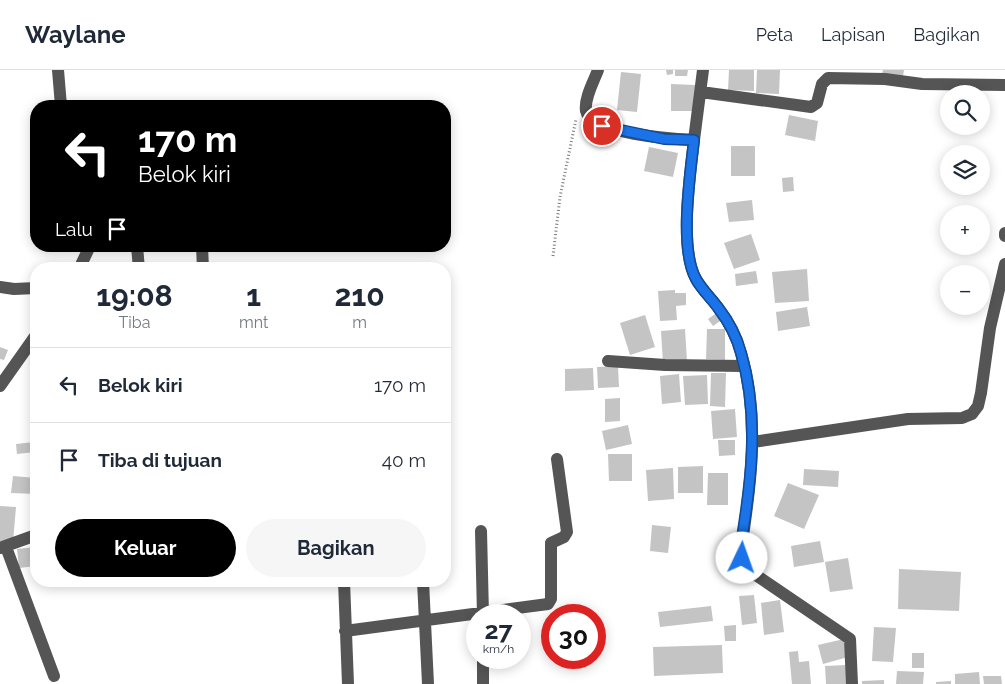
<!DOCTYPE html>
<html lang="id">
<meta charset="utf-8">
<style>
body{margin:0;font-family:Raleway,sans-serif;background:#f6f6f7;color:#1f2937;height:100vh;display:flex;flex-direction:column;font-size:19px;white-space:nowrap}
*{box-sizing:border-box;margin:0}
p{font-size:16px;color:#747a83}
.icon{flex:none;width:28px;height:28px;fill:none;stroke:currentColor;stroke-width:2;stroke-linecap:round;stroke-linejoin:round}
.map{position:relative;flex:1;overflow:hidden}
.side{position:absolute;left:30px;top:192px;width:421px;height:325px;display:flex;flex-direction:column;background:#fff;border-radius:20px;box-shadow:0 2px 12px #0003}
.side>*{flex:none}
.hud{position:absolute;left:30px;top:30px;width:421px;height:152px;border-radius:20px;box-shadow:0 2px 12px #0003;background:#000;color:#fff;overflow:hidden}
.fabs{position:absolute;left:940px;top:15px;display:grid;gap:10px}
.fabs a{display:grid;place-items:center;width:50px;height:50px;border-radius:50%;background:#fff;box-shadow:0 2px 12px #0003;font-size:25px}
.speed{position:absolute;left:466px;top:534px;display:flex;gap:10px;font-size:25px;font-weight:700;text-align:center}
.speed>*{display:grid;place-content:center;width:65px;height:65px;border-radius:50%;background:#fff;box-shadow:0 2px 12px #0003;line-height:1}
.speed small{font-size:12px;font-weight:400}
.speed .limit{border:8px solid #d22;background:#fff;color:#111}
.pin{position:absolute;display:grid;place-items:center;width:42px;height:42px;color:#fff;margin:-21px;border:2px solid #fff;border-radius:50%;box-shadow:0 1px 5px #0007}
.me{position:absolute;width:55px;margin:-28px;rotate:3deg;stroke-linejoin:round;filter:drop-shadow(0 0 4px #0008)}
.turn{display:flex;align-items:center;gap:18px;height:105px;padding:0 25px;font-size:22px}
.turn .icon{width:65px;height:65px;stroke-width:2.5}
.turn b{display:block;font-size:35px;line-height:42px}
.then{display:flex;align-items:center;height:48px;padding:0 25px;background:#0003;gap:10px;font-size:19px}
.eta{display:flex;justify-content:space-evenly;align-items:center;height:85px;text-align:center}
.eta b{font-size:30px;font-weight:700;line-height:35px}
.button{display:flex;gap:10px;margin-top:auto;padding:10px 25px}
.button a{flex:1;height:58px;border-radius:30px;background:#000;color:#fff;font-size:20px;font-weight:700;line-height:58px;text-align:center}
.button a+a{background:#f6f6f7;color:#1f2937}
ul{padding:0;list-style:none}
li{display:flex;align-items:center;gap:15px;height:75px;padding:0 25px;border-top:1px solid #e0e1e3}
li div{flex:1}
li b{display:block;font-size:19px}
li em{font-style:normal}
header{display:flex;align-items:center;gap:30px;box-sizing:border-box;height:70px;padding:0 25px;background:#fff;border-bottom:1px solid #e0e1e3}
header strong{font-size:24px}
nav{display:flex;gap:28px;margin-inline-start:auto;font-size:18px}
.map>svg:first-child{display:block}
.building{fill:#c4c4c4}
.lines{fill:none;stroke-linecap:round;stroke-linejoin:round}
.path{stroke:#777;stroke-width:3;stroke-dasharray:1 2.5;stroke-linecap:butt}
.minor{stroke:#555;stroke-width:12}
.route-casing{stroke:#114b97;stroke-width:12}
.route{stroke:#1a73e8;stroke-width:9}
</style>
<header>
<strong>Waylane</strong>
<nav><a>Peta</a><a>Lapisan</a><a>Bagikan</a></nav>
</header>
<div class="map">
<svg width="1005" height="614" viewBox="0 0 1005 614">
<rect width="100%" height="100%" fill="#fff"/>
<!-- building -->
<path class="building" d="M666,0H673V4L667,5Z
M675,0H688L687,6H675Z
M729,0H754V21L728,20Z
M757,0H780L779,24L756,23Z
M883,0H904L903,6L882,4Z
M621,2L641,4L637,42L617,40Z
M671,14L695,15V41H671Z
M789,45L818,51L815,71L785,65Z
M731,76H755V106H731Z
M649,77L678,83L673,107L644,101Z
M793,107L794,121L783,122L782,108Z
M752,130L754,150L729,152L726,133Z
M751,164L760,190L734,199L724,173Z
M807,199L809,231L775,233L772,202Z
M756,201L758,213L736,216L735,204Z
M675,220V223H686V235L676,236L677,250L660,251L658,221Z
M807,237L810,256L778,261L776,242Z
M718,242L723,249L713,256L708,249Z
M645,245L655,277L630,285L620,253Z
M685,259L687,291L663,293L661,261Z
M707,259H725V290L706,289Z
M0,277L8,280L4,290L0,289Z
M618,296L619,317L598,318L597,297Z
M593,298L594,320L565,321V299Z
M711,303H726L725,337L710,336Z
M679,304L681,332L662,334L660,306Z
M707,305L708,334L685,335L683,306Z
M35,320H36V342L32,341Z
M620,328V351L605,352V329Z
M735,339L737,367L713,369L711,341Z
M628,355L632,374L606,380L602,361Z
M718,370H735V385L719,386Z
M34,372L35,382L17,384L16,374Z
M608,384H632V411H609Z
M703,396V423H678V397Z
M673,398L674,429L648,431L646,400Z
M804,399L839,401L838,417L803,415Z
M708,403H728V435H707Z
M13,406L36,408V424L11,423Z
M788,413L819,425L804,459L774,446Z
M0,436L16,437L13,472L0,471Z
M652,455L671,457L668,483L650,481Z
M820,471L824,492L794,497L791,476Z
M36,477V496L19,498L17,479Z
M848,488L853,519L830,522L825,492Z
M899,499L961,502L959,541L898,539Z
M754,525L757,553L742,555L739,526Z
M780,530L784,562L764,565L761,533Z
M711,536L713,551L660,557L658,542Z
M736,555V571H725L724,556Z
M874,557L896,558L893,592L872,591Z
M844,569L848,587L823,594L818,575Z
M722,575L723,603L654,606L653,577Z
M798,581L799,592L809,591L811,614H792L789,582Z
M912,583H924V598H912Z
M846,595L847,614H826L825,596Z
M897,601L924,602L923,614H896Z
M979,602L980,614H955V604Z
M983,606H1001L1002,614H984Z
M884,610V614H862V611Z
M951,611V614H936V612Z"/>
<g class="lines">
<!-- path -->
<path class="path" d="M553,186L560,127L576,49"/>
<!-- minor -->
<path class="minor" d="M58,0L61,36
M598,0C594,11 584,28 586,41C591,64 673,69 694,70C690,106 679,178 696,209C702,220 712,229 719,239C729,252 737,268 741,283C760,347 751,415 741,479L747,499L850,569L852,614
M701,22L811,37L817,33L822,14L828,8L885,9L922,14L1005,15
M694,70L703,0
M1005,163V166
M137,176L139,199
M202,176L203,199
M79,199L90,176
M0,217L14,219L36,218
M608,291L665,295L744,296
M0,316L36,265
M753,372L908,349L962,348L972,344L978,336L981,323L990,258L1005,194
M481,461L483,545
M6,477L54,606
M0,478L36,465
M344,511L348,614
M423,511L428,614
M345,561L548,534L551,529V473L564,467L567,462L557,389
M483,588V614"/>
</g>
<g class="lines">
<!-- route casing -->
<g class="route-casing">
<path id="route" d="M602,56L664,69L694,70C690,105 679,179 696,209C702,220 712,229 719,239C729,252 737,268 741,283C760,347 751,415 740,479L742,488"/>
</g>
<!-- route -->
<use href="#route" class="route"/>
</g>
</svg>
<div class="fabs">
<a><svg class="icon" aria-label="search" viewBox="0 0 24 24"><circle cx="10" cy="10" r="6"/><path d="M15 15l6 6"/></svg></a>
<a><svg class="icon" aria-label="layers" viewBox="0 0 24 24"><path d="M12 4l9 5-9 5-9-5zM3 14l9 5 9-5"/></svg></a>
<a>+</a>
<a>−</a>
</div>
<div class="speed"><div>27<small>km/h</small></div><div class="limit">30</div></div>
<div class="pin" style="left:602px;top:56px;background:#d93025"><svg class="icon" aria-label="arrive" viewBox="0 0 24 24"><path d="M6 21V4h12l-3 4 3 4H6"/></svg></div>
<svg class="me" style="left:742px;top:488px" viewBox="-20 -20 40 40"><circle r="19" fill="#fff"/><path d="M0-13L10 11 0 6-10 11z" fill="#1a73e8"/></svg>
<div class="hud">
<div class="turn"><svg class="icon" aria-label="left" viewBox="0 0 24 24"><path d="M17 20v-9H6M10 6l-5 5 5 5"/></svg><div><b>170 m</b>Belok kiri</div></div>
<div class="then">Lalu<svg class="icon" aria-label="arrive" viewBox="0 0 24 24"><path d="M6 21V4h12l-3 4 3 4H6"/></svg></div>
</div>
<section class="side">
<div class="eta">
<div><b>19:08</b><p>Tiba</p></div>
<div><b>1</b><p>mnt</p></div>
<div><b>210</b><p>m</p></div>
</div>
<ul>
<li><svg class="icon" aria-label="left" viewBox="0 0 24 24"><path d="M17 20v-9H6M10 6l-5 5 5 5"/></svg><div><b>Belok kiri</b></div><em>170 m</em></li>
<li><svg class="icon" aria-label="arrive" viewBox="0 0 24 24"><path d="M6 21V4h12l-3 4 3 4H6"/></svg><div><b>Tiba di tujuan</b></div><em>40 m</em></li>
</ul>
<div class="button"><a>Keluar</a><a>Bagikan</a></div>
</section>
</div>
